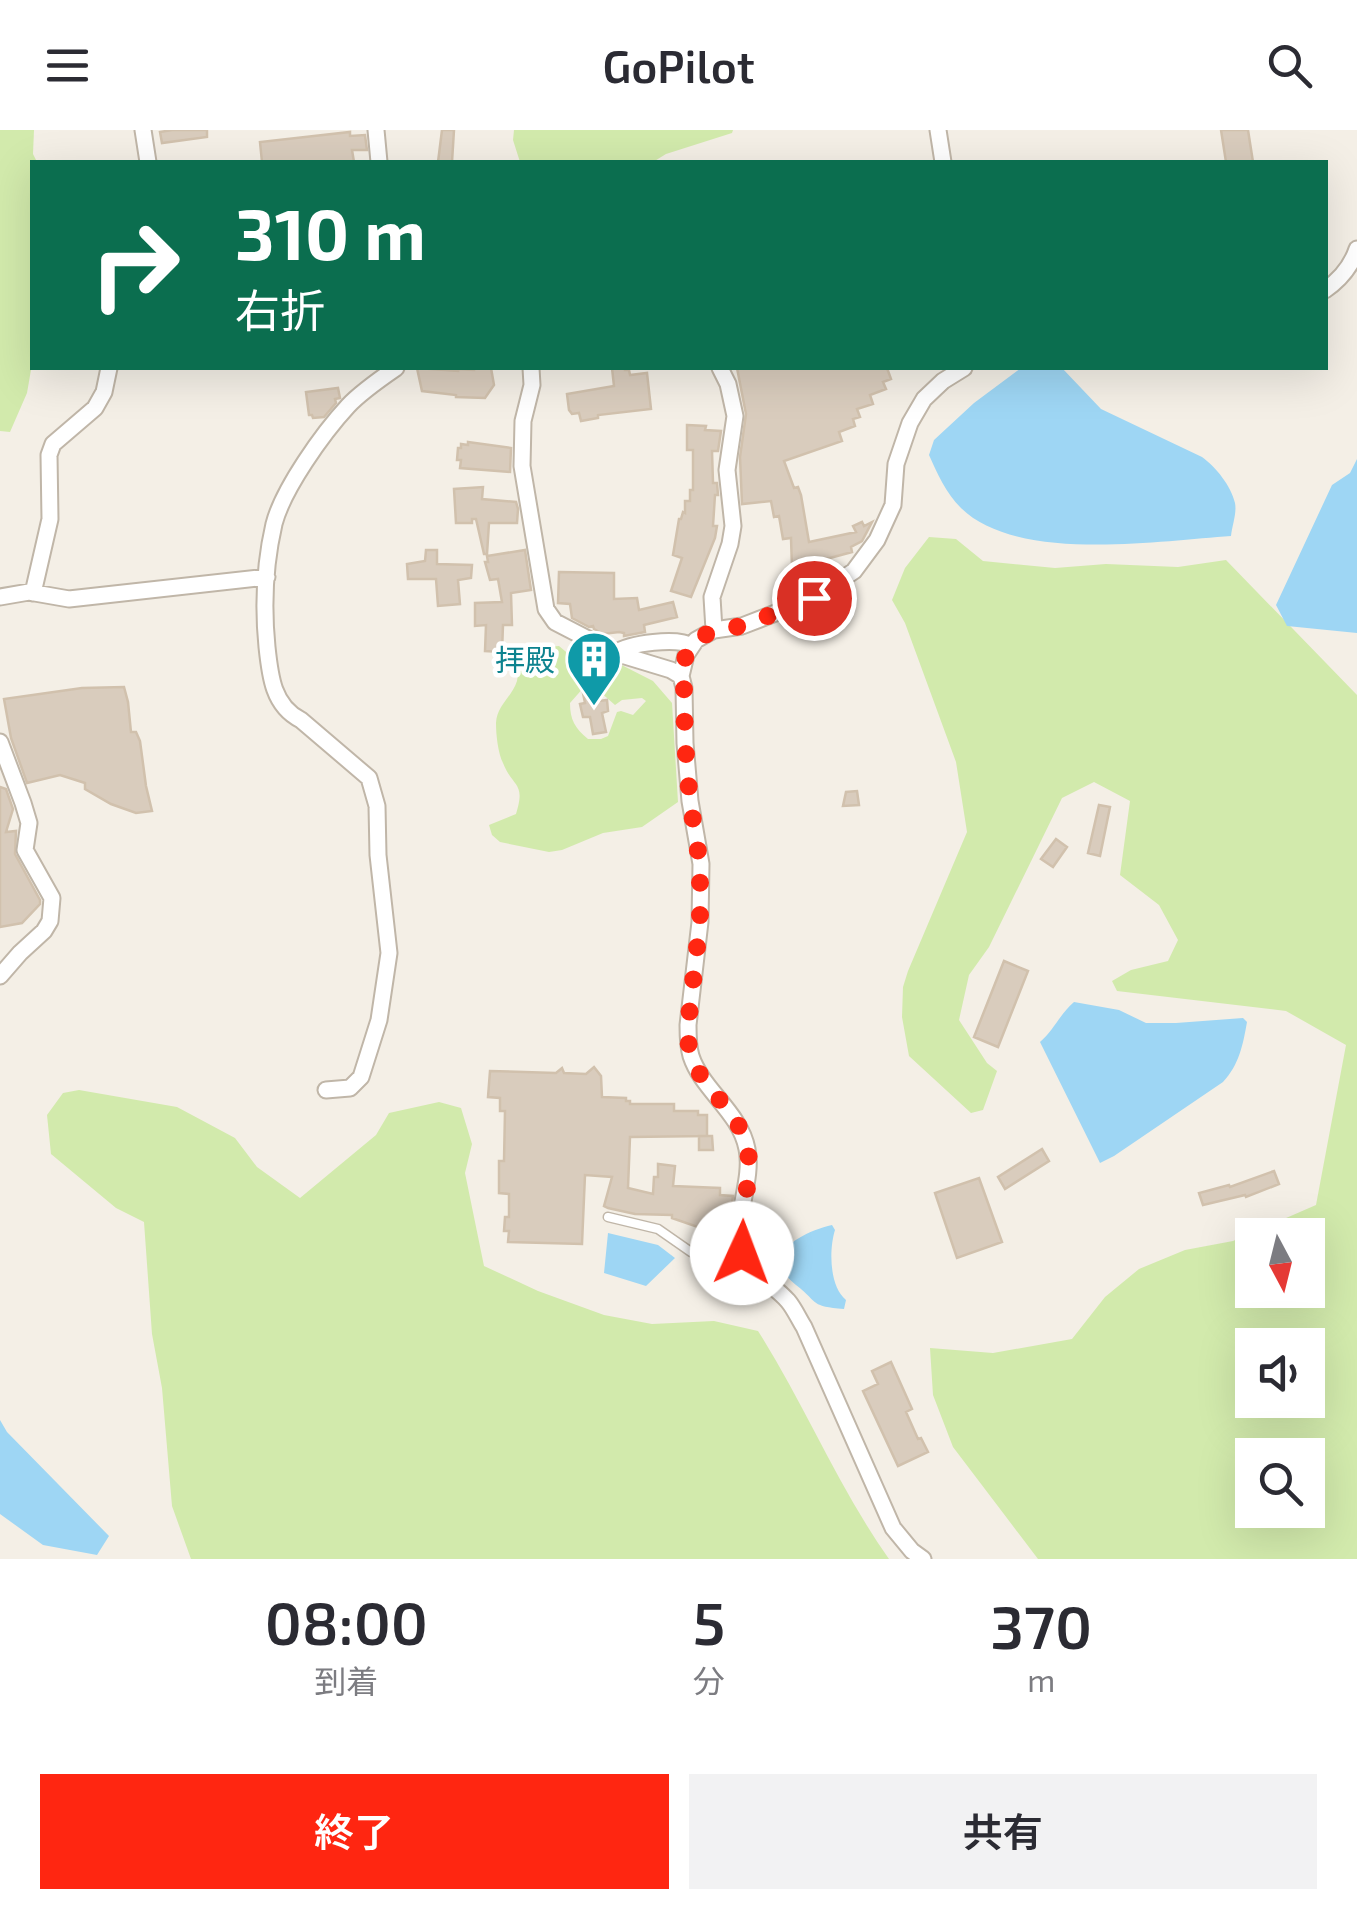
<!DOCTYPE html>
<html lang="ja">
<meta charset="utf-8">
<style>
body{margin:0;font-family:"Exo 2","Noto Sans JP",sans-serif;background:#f2f2f3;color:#2b2b33;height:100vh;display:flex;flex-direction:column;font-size:38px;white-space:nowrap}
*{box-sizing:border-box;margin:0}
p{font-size:32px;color:#7c7c81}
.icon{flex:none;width:55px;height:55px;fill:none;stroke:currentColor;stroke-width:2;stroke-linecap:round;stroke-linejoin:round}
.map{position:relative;height:1429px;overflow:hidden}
.drawer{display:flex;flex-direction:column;background:#fff;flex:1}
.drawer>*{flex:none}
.top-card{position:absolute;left:30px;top:30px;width:1298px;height:210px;border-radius:0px;box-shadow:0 10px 40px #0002;background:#0b6e4f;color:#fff;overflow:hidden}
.needle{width:65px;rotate:173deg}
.controls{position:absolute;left:1235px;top:1088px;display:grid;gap:20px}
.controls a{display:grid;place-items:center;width:90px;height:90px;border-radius:0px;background:#fff;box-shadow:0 10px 40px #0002;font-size:50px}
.pin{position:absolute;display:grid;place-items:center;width:85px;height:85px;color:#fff;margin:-42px;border:5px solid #fff;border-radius:50%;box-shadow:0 2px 10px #0007}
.me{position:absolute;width:110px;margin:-55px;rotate:2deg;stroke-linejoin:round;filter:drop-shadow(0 0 8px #0008)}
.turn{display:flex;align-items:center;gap:35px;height:210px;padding:0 40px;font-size:45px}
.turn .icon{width:130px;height:130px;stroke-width:2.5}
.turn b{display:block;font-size:70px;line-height:85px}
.eta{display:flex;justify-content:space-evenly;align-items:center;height:170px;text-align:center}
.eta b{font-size:60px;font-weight:600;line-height:70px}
.button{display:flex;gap:20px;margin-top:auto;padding:20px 40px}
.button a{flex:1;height:115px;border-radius:0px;background:#ff2611;color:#fff;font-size:40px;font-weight:600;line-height:115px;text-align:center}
.button a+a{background:#f2f2f3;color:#2b2b33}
header{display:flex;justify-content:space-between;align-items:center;height:130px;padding:0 40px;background:#fff;font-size:45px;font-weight:600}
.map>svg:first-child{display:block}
.green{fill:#d2eaac;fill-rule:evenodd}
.water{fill:#9ed6f4}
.building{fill:#d9ccbd;stroke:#d1c1ad;stroke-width:2.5}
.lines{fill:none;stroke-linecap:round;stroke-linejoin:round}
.lane-casing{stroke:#c0b6a8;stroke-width:11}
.street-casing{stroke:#c0b6a8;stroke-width:19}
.lane{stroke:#fff;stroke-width:8}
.street{stroke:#fff;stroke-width:15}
.route{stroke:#ff2611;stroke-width:18;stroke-dasharray:0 32.4}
.labels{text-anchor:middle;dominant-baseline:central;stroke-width:9;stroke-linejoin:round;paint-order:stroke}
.culture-label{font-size:30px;fill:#0d838f;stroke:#fff;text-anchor:end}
</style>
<header><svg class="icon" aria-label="menu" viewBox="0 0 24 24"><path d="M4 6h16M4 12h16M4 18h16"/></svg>GoPilot<svg class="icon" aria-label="search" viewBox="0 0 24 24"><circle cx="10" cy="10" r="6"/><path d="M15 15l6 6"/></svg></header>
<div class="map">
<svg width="1357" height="1429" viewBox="0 0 1357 1429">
<rect width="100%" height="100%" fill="#f4efe6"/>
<!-- green -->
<path class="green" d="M0,0H34L33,24L37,32H32V234L27,263L10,302L0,301Z
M514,0H733L732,3L666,24L653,32H520L513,10Z
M929,407L956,409L983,431L1055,438L1106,434L1178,437L1226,430L1357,565V1429H1038L953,1317L933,1265L930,1218L993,1223L1072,1209L1105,1167L1139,1139L1185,1120L1233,1111L1316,1075L1346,915L1286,881L1117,861L1112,851L1131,840L1168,831L1178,810L1159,775L1120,745L1130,671L1094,652L1062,668L989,817L969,845L959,890L987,933L997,941L983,980L971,983L909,926L902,887L903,857L908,841L967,702L956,632L905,493L892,470L905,438ZM1252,1105H1308V1160H1252ZM1252,1215H1308V1270H1252ZM1252,1325H1308V1380H1252Z
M559,516L577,531L587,530L598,523L653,551L672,573L678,672L642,697L603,703L562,720L549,722L500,712L492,705L489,695L516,684C526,652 513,658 503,633C498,623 496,605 496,593C497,575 512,567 517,551C519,541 519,529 520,519ZM585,556L599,561L615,575L622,570L642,568L646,571L633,585L621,581L617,582L608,606L601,609H588C575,598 570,590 570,573Z
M79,960L177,977L235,1008L257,1037L300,1068L376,1005L389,983L439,972L461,978L472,1014L465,1043L484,1136L538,1161L604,1185L652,1194L714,1191L758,1201C805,1275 838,1357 889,1429H191L172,1376L162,1258L152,1204L144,1092L116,1078L51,1024L47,985L63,963Z"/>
<!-- water -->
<path class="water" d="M1021,238H1062L1101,279L1202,327C1216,337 1231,356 1235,373C1237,383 1232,396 1231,406C1157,411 1017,433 961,378C946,363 937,343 929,325L934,310L974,273Z
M1357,329V503L1287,496L1276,475L1332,355L1350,343Z
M1074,872L1119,880L1146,893H1176L1243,888L1247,892C1243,915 1239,935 1223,952L1114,1026L1100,1033L1040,912C1054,900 1060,884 1074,872Z
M832,1095L835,1100C829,1119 829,1156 846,1170L844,1179C810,1176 820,1174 796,1155C757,1125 802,1102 832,1095Z
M608,1103L658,1115L675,1128L646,1156L604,1143Z
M0,1290L7,1302L109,1406L97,1425L43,1415L0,1384Z"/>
<!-- building -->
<path class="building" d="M172,0H207V7L162,13L160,2Z
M442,0H454L452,32H438Z
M1221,0H1248L1253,32H1226Z
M350,2V6L365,5L367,20H352L354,32H262L260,12Z
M417,238L458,241V239L474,240V238H491L494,255L485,268L456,267V265L422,261Z
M612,238H625V240H629L630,245L647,243L651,279L598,285V288L581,291L579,283L572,284L569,280L567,264L614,256Z
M737,238H887L891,249L883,252L886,259L870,265L873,274L857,279L860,287L853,289L855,296L839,302L842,311L784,331L794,358L798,357L801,365L809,412L856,402L853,396L862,392L864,396L872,392L862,411L851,417L852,422L815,432V437L792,438L791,408L783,409L779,386L774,387L771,371L742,374L740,327L746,284Z
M338,258L340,268L335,269L336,273L324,287L313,288L312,285H309L306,262Z
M687,295L706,296L705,300L721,301L718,321H712L713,353H717L718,365H715L713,396H717L715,408L691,467L671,461L682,428L673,425L679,389H681L683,382L685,383V371H690V360H693V320H687Z
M468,312L511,318L510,342L460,338L461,330H457L458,318H461V314L468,315Z
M483,357L482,369L516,372L518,379L517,393H489L487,424H484L476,389H472V393H456L454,359Z
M426,420H437V434L472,435L471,448L458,450L460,474L438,476L436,449H408L407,434L425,431Z
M525,420L531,460L511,463L512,495H503L502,522L485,521L486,495L475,496V473L502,472L498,449L490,450L485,432H488L487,426Z
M559,442L614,443V469L637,468L639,480L673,472L677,487L644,495L645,502L624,506V503L619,502L603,504L594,499L593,496L589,497L572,488L570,474L558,473Z
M593,550L596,569L599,571L607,570L608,581L602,583L606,602L593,604L590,587H583L580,574L585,573L581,553Z
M124,557L128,572L131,602H136L140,611L146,656L152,681L136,683L111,674L85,659V653L60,645L27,653L11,608L4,569L82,558Z
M0,657L6,659L13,679L6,702L16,701L15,724L40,770V774L22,793L0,797Z
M857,661L859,675L843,676L846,662Z
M1099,675L1110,677L1100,726L1088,723Z
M1056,709L1067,717L1053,737L1041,729Z
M1004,831L1028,841L998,917L974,907Z
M594,937L601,946L602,967L626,968V971H630V974H674V981H698V985H707V1006L630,1007L628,1058L653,1064L654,1047H658V1034L675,1036L673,1056L720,1058V1065L733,1066L727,1111L700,1108L701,1098L672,1088V1085L635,1084L608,1078L604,1076L612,1047L585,1045L582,1114L508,1112L509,1101H504L505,1087H509V1064L499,1063V1031H504L505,981H500V968L488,967L490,941L556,943L562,938L564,943L586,944Z
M699,1006H712L713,1020H699Z
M1042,1019L1049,1031L1005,1059L998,1047Z
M1274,1041L1279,1054L1246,1067L1245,1065L1203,1075L1199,1063L1229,1055L1230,1057Z
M979,1048L1002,1112L957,1128L935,1063Z
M891,1232L912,1279L906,1282L918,1309L921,1308L928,1322L898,1336L863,1261L878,1254L872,1241Z"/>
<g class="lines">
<!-- lane casing -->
<g class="lane-casing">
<path id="lane" d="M608,1087L658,1099L691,1122L726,1125L742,1123"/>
</g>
<!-- street casing -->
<g class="street-casing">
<path id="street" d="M143,0L148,32
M376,0L379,32
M938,0L943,32
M1325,160C1341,149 1351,137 1357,119
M531,238L532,255L523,291L522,336L546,479L555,492L615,523L671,540L681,546
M33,463L50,389L49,325L53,314L95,278L104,262L109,238
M0,467L29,462L69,469L267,447
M714,500L712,467L730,414L733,396L727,340L735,286L728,254L720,238
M615,523C630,513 677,507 692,516
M0,612L23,673L29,693L25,720L52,768L50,791L44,801L20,823L0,846
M326,960L350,958L361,947L379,890L389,823L378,725L377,676L369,648L301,590C273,576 270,546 267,517C263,477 265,433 274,394C283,359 323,303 348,276C361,262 380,249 396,238
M923,1429L912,1421L893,1398L804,1197C799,1189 794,1178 788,1171C774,1155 754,1146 744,1126C729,1096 754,1053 747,1019C740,982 702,960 691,926C688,916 688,905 688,895L700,792L701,734L690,671L685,613L684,558L681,546L686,525L696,510L714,500L742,496L814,468L854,441L877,410L893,375L896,334L910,293L924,269L943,251L964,238"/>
</g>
<!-- lane -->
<use href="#lane" class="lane"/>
<!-- street -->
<use href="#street" class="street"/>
</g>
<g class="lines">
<!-- route -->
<path class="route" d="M742,1123C736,1089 753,1056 748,1021C742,983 703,961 691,926C688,917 688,905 688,895L700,792V734L690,671L685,613L684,558L681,546L686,525L696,510L714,500L742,496L814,468"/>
</g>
<!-- icons -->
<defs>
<g id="building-pin" transform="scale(2.875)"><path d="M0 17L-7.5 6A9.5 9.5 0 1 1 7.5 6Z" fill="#0f9aa8" stroke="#fff"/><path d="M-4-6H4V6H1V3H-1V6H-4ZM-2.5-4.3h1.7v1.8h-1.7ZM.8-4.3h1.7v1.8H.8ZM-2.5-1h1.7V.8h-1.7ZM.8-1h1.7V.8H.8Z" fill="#fff"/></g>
</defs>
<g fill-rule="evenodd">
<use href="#building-pin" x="594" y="529"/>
</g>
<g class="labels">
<!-- culture labels -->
<g class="culture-label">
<text x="555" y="529">拝殿</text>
</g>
</g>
</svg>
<div class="controls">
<a><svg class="needle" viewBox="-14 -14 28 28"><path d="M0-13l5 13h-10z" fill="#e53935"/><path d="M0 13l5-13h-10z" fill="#7c7c81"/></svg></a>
<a><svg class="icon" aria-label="sound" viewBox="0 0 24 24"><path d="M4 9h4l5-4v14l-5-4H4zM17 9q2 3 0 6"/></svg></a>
<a><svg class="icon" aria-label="search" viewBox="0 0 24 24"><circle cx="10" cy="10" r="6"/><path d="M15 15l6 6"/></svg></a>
</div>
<div class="pin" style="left:814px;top:468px;background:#d93025"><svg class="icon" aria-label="arrive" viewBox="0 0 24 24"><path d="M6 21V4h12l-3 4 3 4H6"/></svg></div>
<svg class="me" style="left:742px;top:1123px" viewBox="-20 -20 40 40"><circle r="19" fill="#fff"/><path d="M0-13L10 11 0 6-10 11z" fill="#ff2611"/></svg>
<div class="top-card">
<div class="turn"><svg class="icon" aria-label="right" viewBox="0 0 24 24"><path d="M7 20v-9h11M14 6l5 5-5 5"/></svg><div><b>310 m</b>右折</div></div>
</div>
</div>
<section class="drawer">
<div class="eta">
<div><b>08:00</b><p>到着</p></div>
<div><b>5</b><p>分</p></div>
<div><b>370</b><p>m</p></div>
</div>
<div class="button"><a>終了</a><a>共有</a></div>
</section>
